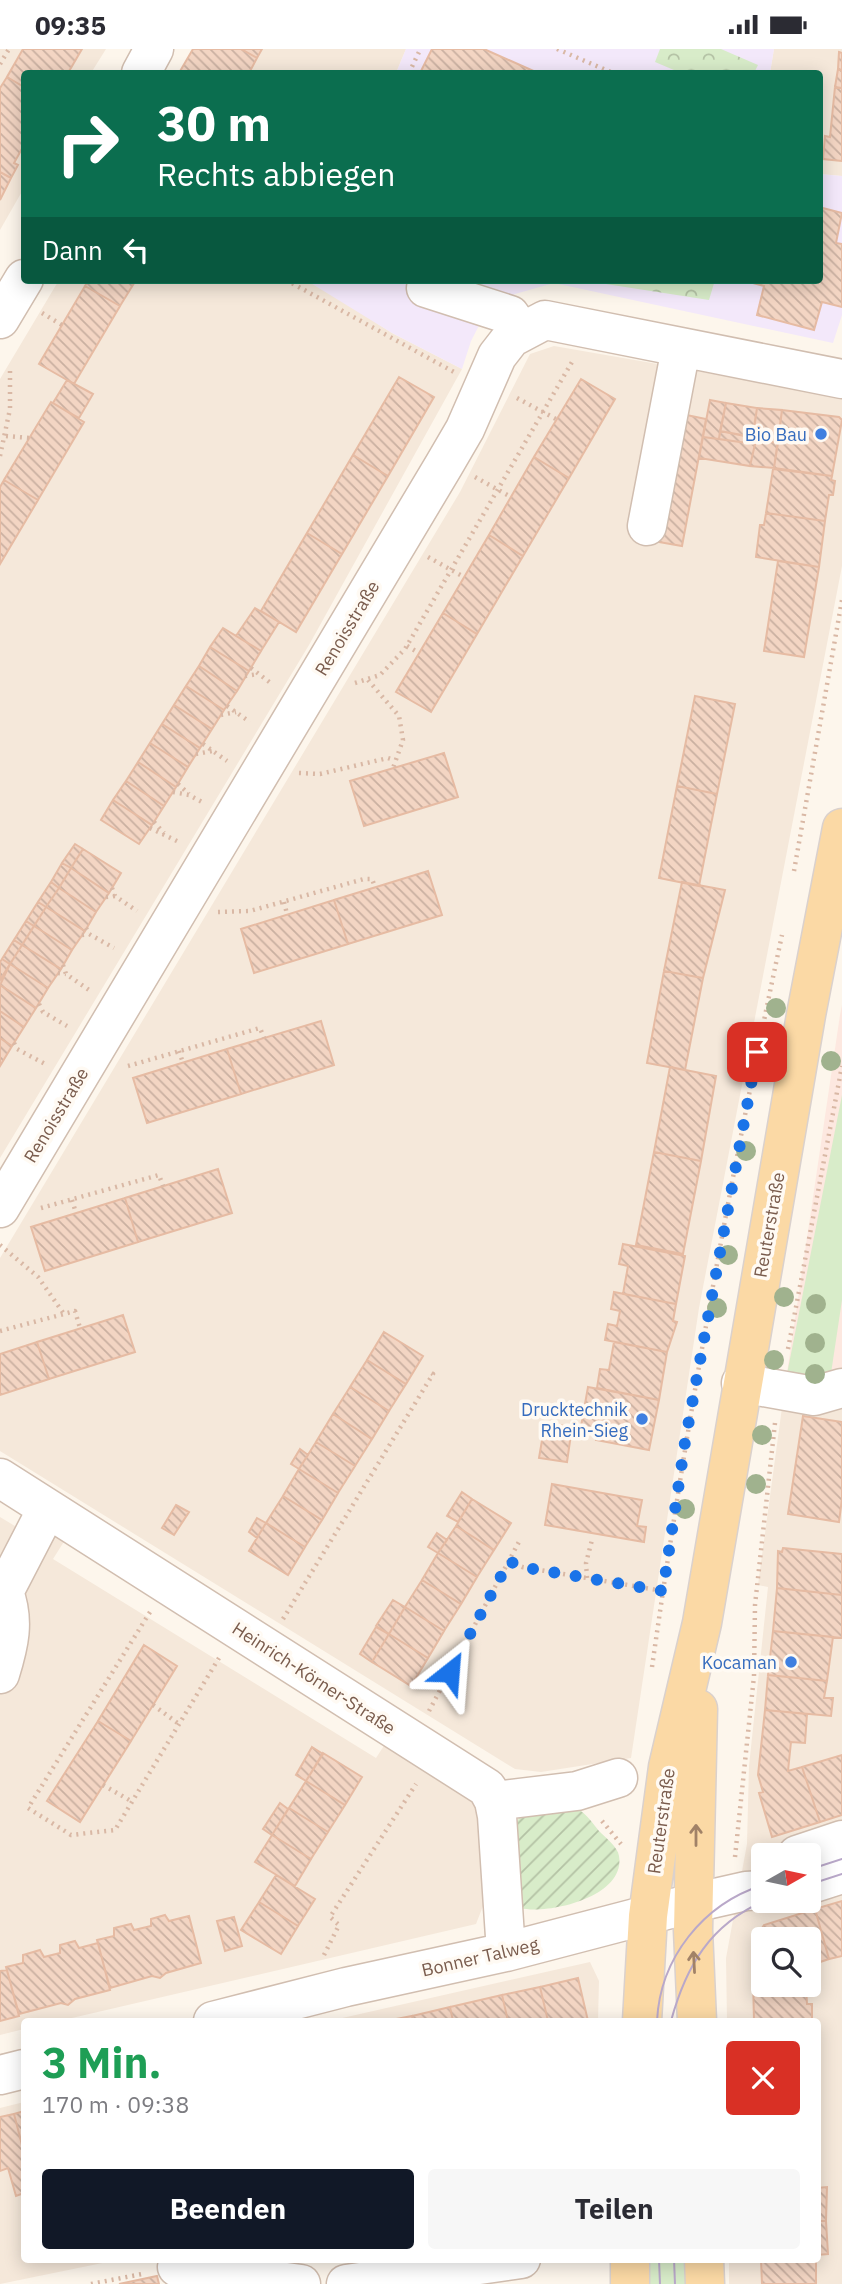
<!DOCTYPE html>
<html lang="de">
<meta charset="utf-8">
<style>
body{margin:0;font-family:"IBM Plex Sans",sans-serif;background:#f7f7f7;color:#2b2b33;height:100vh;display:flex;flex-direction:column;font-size:26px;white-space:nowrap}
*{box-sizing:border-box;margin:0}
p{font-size:23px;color:#7c7c81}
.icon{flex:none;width:38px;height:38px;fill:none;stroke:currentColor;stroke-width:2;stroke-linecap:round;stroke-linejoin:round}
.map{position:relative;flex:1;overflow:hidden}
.side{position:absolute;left:21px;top:1969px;width:800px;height:245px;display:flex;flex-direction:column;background:#fff;border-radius:7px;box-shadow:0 4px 18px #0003}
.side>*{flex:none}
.hud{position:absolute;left:21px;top:21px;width:802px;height:214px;border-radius:7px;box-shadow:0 4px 18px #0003;background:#0b6e4f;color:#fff;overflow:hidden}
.needle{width:46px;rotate:81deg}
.buttons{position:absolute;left:751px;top:1794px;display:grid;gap:14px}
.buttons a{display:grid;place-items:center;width:70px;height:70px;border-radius:7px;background:#fff;box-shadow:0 4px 18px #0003;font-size:35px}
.pin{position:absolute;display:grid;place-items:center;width:60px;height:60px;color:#fff;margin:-30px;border-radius:14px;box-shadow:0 4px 10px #0006}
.me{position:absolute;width:77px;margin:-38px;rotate:28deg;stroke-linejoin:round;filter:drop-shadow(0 0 5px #0008)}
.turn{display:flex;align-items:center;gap:24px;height:147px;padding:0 21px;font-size:32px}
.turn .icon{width:91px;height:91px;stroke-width:2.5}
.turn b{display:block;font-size:49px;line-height:60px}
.then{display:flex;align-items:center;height:66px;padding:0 21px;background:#0003;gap:14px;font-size:26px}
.round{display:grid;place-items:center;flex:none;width:74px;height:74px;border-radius:7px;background:#f7f7f7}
.overview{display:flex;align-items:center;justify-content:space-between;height:119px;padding:0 21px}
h1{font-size:42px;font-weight:700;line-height:52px;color:#1e9e55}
.button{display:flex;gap:14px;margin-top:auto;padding:14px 21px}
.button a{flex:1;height:80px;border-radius:7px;background:#111827;color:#fff;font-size:28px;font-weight:700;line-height:80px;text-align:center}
.button a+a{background:#f7f7f7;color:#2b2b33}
.status{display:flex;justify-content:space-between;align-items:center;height:49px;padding:0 35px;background:#fff;direction:ltr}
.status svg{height:19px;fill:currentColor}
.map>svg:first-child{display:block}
.residential{fill:#f5e8da;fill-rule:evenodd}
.commercial{fill:#fde8e0}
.education{fill:#f3e8fa}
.grass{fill:#d8ecc9}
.park{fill:url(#park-crowns)}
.garden{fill:url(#garden-furrows)}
.building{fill:url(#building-back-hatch);stroke:#e6bba3;stroke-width:2}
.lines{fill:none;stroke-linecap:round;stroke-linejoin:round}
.minor-casing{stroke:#d1beb0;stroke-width:41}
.major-casing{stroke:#dad1cd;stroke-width:41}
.path{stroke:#d9b8a5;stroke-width:4.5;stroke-dasharray:2 5;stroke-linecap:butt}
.minor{stroke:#fff;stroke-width:38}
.major{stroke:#fbd9a5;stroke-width:38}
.tram{stroke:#b9a8c9;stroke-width:2}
.tree{fill:#a0b28e}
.oneway{stroke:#a18267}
.route{stroke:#1a73e8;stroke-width:12;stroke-dasharray:0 21.6}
.shop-dot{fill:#3f7fe0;stroke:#fffaf3;stroke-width:2.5}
.labels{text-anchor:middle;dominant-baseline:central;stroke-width:7;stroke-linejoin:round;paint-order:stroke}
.shop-label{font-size:18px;fill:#366cbe;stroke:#fffaf3;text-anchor:end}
.street-label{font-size:18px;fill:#7a5c4d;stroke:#fffaf3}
</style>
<div class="status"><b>09:35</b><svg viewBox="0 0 49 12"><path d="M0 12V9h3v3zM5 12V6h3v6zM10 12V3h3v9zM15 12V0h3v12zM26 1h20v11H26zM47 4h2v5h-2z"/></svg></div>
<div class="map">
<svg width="842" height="2235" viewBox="0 0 842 2235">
<defs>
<pattern id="park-crowns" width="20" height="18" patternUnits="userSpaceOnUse" patternTransform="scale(1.75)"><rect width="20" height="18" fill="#d8ecc9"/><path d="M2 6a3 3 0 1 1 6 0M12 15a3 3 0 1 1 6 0" fill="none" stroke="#b4c2a5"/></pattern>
<pattern id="garden-furrows" width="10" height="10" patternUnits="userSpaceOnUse" patternTransform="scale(1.75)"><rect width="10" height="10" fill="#d8ecc9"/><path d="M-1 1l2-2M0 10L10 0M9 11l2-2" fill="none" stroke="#b4c2a5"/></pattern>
<pattern id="building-back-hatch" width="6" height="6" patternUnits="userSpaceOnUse" patternTransform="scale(1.75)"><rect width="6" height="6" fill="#f3d5c3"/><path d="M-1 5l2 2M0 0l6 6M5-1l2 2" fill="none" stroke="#cab0a1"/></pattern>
</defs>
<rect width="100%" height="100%" fill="#fdf6ec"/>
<!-- residential -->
<path class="residential" d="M0,0H106L91,24H24V139L0,181Z
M193,0H406L396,24H179Z
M774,0H842V127L819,125V24H770Z
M59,231H310L392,284L462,320L309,596L0,1109V330Z
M554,297L842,347V517L699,1259L631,1709L541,1723L515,1720L0,1402V1209L460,443L530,305Z
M783,1351L842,1355V2235H729V2210H817V1972H727L726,1909L747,1795L749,1717L768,1538L758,1536ZM763,1806H808V1852H763ZM763,1890H808V1936H763Z
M0,1468L48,1497L56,1485L65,1491L53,1510L376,1709L389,1689L460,1734L478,1759L486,1827L483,1857L476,1875L59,1972H24V1980L0,1986Z
M590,1913L599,1932L598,1972H329Z
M24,2053V2210H122L0,2235V2059Z"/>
<!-- commercial -->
<path class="commercial" d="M842,956V1355L783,1351L840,966Z"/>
<!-- education -->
<path class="education" d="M406,0H774L770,24H396Z
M819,125L842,127V266L833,294L554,234L515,245L499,254L484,267L471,292L462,320L392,284L309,233L819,231Z"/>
<!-- grass -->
<path class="grass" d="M842,1046V1251L830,1331L785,1335Z
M646,2210H688L689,2235H648Z"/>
<!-- park -->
<path class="park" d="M660,0H721L758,16L754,24H681L655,13Z
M580,231H715L709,251Z"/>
<!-- garden -->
<path class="garden" d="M571,1757C584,1761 591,1772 599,1782C605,1788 618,1798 619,1807C626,1848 548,1866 520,1859L515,1777L519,1769Z"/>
<!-- building -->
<path class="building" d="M23,0H82L68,24H24V38L7,28Z
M193,0H241L257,9L249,24H179Z
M241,0H262L257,9Z
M432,0H484L538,24H420Z
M839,3L842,4V21L838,20Z
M838,20L842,21V39L835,38Z
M7,28L24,38V96L14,114L18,116L11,129L0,123V39Z
M835,38L842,39V112L823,110L825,87L830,88Z
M0,123L11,129L0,151Z
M819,158L842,164L836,194L842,195V258L822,253L814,281L757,266L764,237L742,231H819Z
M89,231H136L120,257L85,237Z
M85,237L120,257L74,335L39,315Z
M399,328L434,348L388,427L353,406Z
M581,330L615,350L569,429L534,408Z
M67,331L93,345L79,369L53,354Z
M710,351L726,354L719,390L703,388Z
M51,353L84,373L38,451L4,431Z
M726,354L757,359L753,388L720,382Z
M757,359L782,361L778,394L752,390Z
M782,361L839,368L842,371L832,427L774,419Z
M677,364L706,370L682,497L653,492Z
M720,382L778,394L774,419L750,417L755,395L719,390Z
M703,388L755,395L750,417L699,409Z
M353,406L388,427L342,505L307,484Z
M534,408L569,429L523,507L489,486Z
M773,420L832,427L831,431L835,432L833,446H829L825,472L766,464Z
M4,431L38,451L0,515V438Z
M766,464L825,472L819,518L756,508L760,476H764Z
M307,484L342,505L296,583L261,562Z
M489,486L523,507L477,585L443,564Z
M778,512L819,518L804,608L764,602Z
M255,559L279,573L261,602L236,587Z
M443,564L477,585L431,663L396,643Z
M223,579L261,602L249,622L210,598Z
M210,598L249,622L237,642L199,617Z
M199,617L237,642L224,661L186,637Z
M186,637L224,661L212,680L174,656Z
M695,647L735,655L717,745L677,737Z
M174,656L212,680L200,699L162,675Z
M162,675L200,699L188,718L150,694Z
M150,694L188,718L176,738L138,713Z
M444,704L458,748L364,777L350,732Z
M138,713L176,738L164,757L126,732Z
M126,732L164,757L152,776L113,751Z
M677,737L717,745L699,837L659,829Z
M113,751L152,776L139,795L101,771Z
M75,795L83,800L71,819L62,814Z
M83,800L121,824L109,844L71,819Z
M62,814L71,819L59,839L51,833Z
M71,819L109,844L96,863L59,839Z
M428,822L442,866L348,895L334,851Z
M51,833L59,839L46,858L38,853Z
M682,833L725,841L703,929L664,922Z
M59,839L96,863L85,882L46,858Z
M334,851L348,895L254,924L241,880Z
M38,853L46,858L34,877L26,872Z
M46,858L85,882L72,901L34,877Z
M26,872L34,877L22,896L14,891Z
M34,877L72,901L61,920L22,896Z
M14,891L22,896L10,915L2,910Z
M22,896L61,920L48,939L10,915Z
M2,910L10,915L0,931V913Z
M10,915L48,939L36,959L0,936Z
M664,922L703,929L685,1021L647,1014Z
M0,936L36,959L24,978L0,962Z
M0,962L24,978L12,997L0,989Z
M321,972L334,1016L241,1045L227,1000Z
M0,989L12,997L0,1017Z
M227,1000L241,1045L147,1074L133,1029Z
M670,1018L716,1027L701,1112L654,1103Z
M654,1103L701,1112L683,1205L636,1196Z
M218,1120L232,1164L138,1193L125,1149Z
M125,1149L138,1193L45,1222L31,1178Z
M623,1195L685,1207L676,1255L623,1245L628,1217L619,1215Z
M614,1243L676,1255L673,1272L677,1273L667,1303L605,1291L608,1275L617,1277L620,1262L611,1260Z
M123,1266L135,1303L49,1330L37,1293Z
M384,1283L423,1307L406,1335L367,1311Z
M37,1293L49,1330L0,1346V1305Z
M614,1293L667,1303L659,1351L597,1339L600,1320L609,1321Z
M367,1311L406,1335L389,1362L350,1338Z
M350,1338L389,1362L372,1390L333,1365Z
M588,1338L659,1351L649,1401L596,1391L597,1386L580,1383Z
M333,1365L372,1390L355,1417L316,1393Z
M803,1367L842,1373V1450L839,1473L788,1465Z
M545,1374L572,1378L567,1413L539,1409Z
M316,1393L355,1417L338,1444L299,1420Z
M300,1400L308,1406L299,1420L291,1415Z
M299,1420L338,1444L322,1471L283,1447Z
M552,1435L642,1451L637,1477L646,1478L644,1493L545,1476Z
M462,1443L472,1450L458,1473L447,1467Z
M283,1447L322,1471L305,1498L266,1474Z
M472,1450L511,1474L494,1501L456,1477Z
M176,1456L189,1463L174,1486L162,1479Z
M257,1469L266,1474L257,1489L249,1483Z
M266,1474L305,1498L288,1526L249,1502Z
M456,1477L494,1501L477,1528L438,1504Z
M437,1484L447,1491L438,1504L428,1498Z
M783,1499L842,1505V1546L777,1539L778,1502L782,1503Z
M438,1504L477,1528L461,1555L422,1531Z
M422,1531L461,1555L444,1582L405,1558Z
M777,1539L842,1546V1589L773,1582Z
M393,1551L405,1558L389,1585L376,1577Z
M405,1558L444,1582L428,1609L389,1585Z
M376,1578L389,1585L372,1613L360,1605Z
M773,1582L833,1588L827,1632L768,1626Z
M389,1585L428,1609L411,1637L372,1613Z
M144,1596L177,1617L131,1692L98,1672Z
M768,1626L827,1632L824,1649H833L831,1667L765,1661Z
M765,1661L807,1665L805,1694L791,1693L788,1722L802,1718L820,1773L772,1788L759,1744L763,1743L758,1726Z
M98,1672L131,1692L80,1773L47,1752Z
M312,1698L323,1705L306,1732L296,1726Z
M323,1704L362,1728L345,1756L306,1732Z
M842,1706V1766L820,1773L802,1718Z
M306,1732L345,1756L328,1783L289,1759Z
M280,1754L288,1760L272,1786L263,1780Z
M289,1759L328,1783L311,1810L272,1786Z
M272,1786L311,1810L295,1837L255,1813Z
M276,1826L315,1850L298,1877L259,1853Z
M842,1852V1907L829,1910L815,1860Z
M259,1853L298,1877L281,1905L241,1881Z
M815,1860L829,1910L808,1917V1890H763V1930H753V1893L764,1876Z
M165,1866L169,1872L189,1867L201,1914L166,1924L160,1929L152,1927L110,1939L97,1891L114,1887V1879L131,1875L134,1881L151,1877V1870Z
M234,1868L242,1897L225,1902L217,1872Z
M75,1892L79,1899L98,1894L110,1941L75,1950L68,1956L61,1954L19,1965L6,1918L23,1914V1906L40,1901L44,1908L60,1904V1896Z
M7,1921L19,1967L0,1972V1922Z
M578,1929L588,1972H548L540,1938Z
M753,1930H763V1936H806L807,1955H812V1972H754Z
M540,1938L548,1972H508L502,1946Z
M502,1946L508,1972H453L450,1958Z
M450,1958L453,1972H413L412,1967Z
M412,1967L413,1972H386Z
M24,2062V2104L14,2065Z
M14,2065L24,2104V2144L16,2147L8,2119L0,2122V2068Z
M827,2138L826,2172H817V2139Z
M817,2172H826L828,2205L817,2206Z
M761,2210H816V2235H762Z
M157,2227L159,2235H119Z"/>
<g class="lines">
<!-- minor casing -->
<g class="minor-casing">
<path id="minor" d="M141,24L154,0
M426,239L510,266L521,282
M0,270L24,230
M647,477L681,299
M0,1159L444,416L465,380L497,307L511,289L545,271L842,330
M741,1334L814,1347L842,1339
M0,1429L487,1739L494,1752L497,1767L506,1903
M4,1543L47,1460
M0,1546L4,1543C15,1572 9,1596 0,1625
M494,1752L577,1742L618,1729
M797,1806L842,1791
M808,1836L842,1825
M213,1972L346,1938L506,1903L693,1854L746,1842L763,1841
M0,2026L24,2020
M177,2218L301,2235
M346,2235L521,2210"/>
</g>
<!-- major casing -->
<g class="major-casing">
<path id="major" d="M642,1972L648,1867L668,1718L702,1574L806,966L842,779
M697,1972L693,1881L698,1660
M704,2210L705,2235
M630,2235V2210"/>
</g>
<!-- path -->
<path class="path" d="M557,0L613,24
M0,15L9,0
M409,24L419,3
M286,231L454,323
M42,264L62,276
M517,349L556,370
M6,387L30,389
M0,407L10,360V322
M475,428L511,448
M428,508L464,528
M407,597L419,604
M251,619L272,635
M245,627L258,625
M368,631L399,667L403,691L393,719
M355,634L380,626L405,600L572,313
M227,657L250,673
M221,666L236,663
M203,695L227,712
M196,705L212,702
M299,724L320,725L388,709L394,711
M178,735L189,745
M173,743L189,746L202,753
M154,773L164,784
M150,779L179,793
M794,822L842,551
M112,839L115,847L137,862
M106,848L115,847
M284,853L287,865
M218,863L250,862L364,830H372L375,838
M86,879L89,885L114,899
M82,886L89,885
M63,916L66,925L89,941
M58,924L66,925
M39,955L43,963L67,977
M14,994L17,1000L47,1016
M179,1002L183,1014
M128,1017L260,979L264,989
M72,1151L76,1164
M41,1159L159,1126L163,1137
M0,1196L38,1228L64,1265
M0,1282L75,1262L80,1279
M788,1300L842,1017
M509,1512L522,1518L663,1542
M587,1529L586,1514L592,1491
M150,1563L28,1759L71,1786L115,1781L219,1609
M283,1570L433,1325L428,1322
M652,1618C687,1372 730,1128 782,886
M153,1656L179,1675
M429,1662L521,1489
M103,1736L131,1752
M602,1772L621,1795
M735,1808L754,1627L755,1556L775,1374
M324,1906L339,1876L330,1868L416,1735
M91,2235L142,2225"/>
<!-- minor -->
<use href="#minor" class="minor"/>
<!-- major -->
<use href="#major" class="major"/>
<!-- tram -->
<path class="tram" d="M808,1821L842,1810
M808,1836L842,1825
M657,1972C660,1909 703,1855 763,1836
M671,1972C686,1917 710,1876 764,1852
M659,2210L660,2235
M674,2210L675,2235"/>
</g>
<!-- trees -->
<g class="tree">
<circle cx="776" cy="959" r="10"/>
<circle cx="831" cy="1012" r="10"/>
<circle cx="746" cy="1102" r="10"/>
<circle cx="728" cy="1206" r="10"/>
<circle cx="784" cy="1248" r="10"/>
<circle cx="816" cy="1255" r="10"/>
<circle cx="717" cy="1259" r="10"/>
<circle cx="815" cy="1294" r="10"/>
<circle cx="774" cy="1311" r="10"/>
<circle cx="815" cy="1325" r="10"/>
<circle cx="762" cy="1386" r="10"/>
<circle cx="756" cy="1435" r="10"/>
<circle cx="685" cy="1460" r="10"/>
</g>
<!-- one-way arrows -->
<defs><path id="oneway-shaft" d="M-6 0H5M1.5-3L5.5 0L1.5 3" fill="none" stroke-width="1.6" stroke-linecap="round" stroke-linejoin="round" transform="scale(1.75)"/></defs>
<g class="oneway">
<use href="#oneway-shaft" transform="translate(696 1786) rotate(-90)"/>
<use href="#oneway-shaft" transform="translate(694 1913) rotate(-93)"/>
</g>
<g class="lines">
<!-- route -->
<path class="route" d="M450,1623L509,1512L522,1518L663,1542L685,1393L757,1003"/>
</g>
<!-- markers -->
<g class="shop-dot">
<circle cx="821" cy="385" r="7"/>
<circle cx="642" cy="1370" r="7"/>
<circle cx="791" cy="1613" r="7"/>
</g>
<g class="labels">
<!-- shop labels -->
<g class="shop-label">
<text x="807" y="385">Bio Bau</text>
<text x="628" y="1360">Drucktechnik<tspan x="628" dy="21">Rhein-Sieg</tspan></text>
<text x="777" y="1613">Kocaman</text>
</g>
<!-- street labels -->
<g class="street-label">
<text transform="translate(347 579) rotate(-59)">Renoisstraße</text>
<text transform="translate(56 1066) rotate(-59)">Renoisstraße</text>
<text transform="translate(769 1176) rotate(-80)">Reuterstraße</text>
<text transform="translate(314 1629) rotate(33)">Heinrich-Körner-Straße</text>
<text transform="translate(661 1772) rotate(-82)">Reuterstraße</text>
<text transform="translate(480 1908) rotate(-13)">Bonner Talweg</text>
</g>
</g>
</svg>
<div class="buttons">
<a><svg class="needle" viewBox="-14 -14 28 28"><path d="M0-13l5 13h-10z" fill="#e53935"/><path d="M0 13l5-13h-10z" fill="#7c7c81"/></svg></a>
<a><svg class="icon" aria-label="search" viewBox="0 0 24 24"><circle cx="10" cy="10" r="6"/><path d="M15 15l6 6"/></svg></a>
</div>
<div class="pin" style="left:757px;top:1003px;background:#d93025"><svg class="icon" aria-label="arrive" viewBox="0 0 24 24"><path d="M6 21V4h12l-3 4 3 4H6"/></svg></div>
<svg class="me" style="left:450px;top:1623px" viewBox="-20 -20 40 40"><path d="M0-17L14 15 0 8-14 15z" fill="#1a73e8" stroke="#fff" stroke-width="4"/></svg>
<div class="hud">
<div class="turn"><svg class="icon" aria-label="right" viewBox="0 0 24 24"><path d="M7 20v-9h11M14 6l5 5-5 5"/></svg><div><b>30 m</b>Rechts abbiegen</div></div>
<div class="then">Dann<svg class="icon" aria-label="left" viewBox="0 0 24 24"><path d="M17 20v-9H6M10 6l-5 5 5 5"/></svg></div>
</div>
<section class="side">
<div class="overview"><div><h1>3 Min.</h1><p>170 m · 09:38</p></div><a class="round" style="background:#d93025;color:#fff"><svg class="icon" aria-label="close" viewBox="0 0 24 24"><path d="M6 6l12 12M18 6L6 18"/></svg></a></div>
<div class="button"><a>Beenden</a><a>Teilen</a></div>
</section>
</div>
